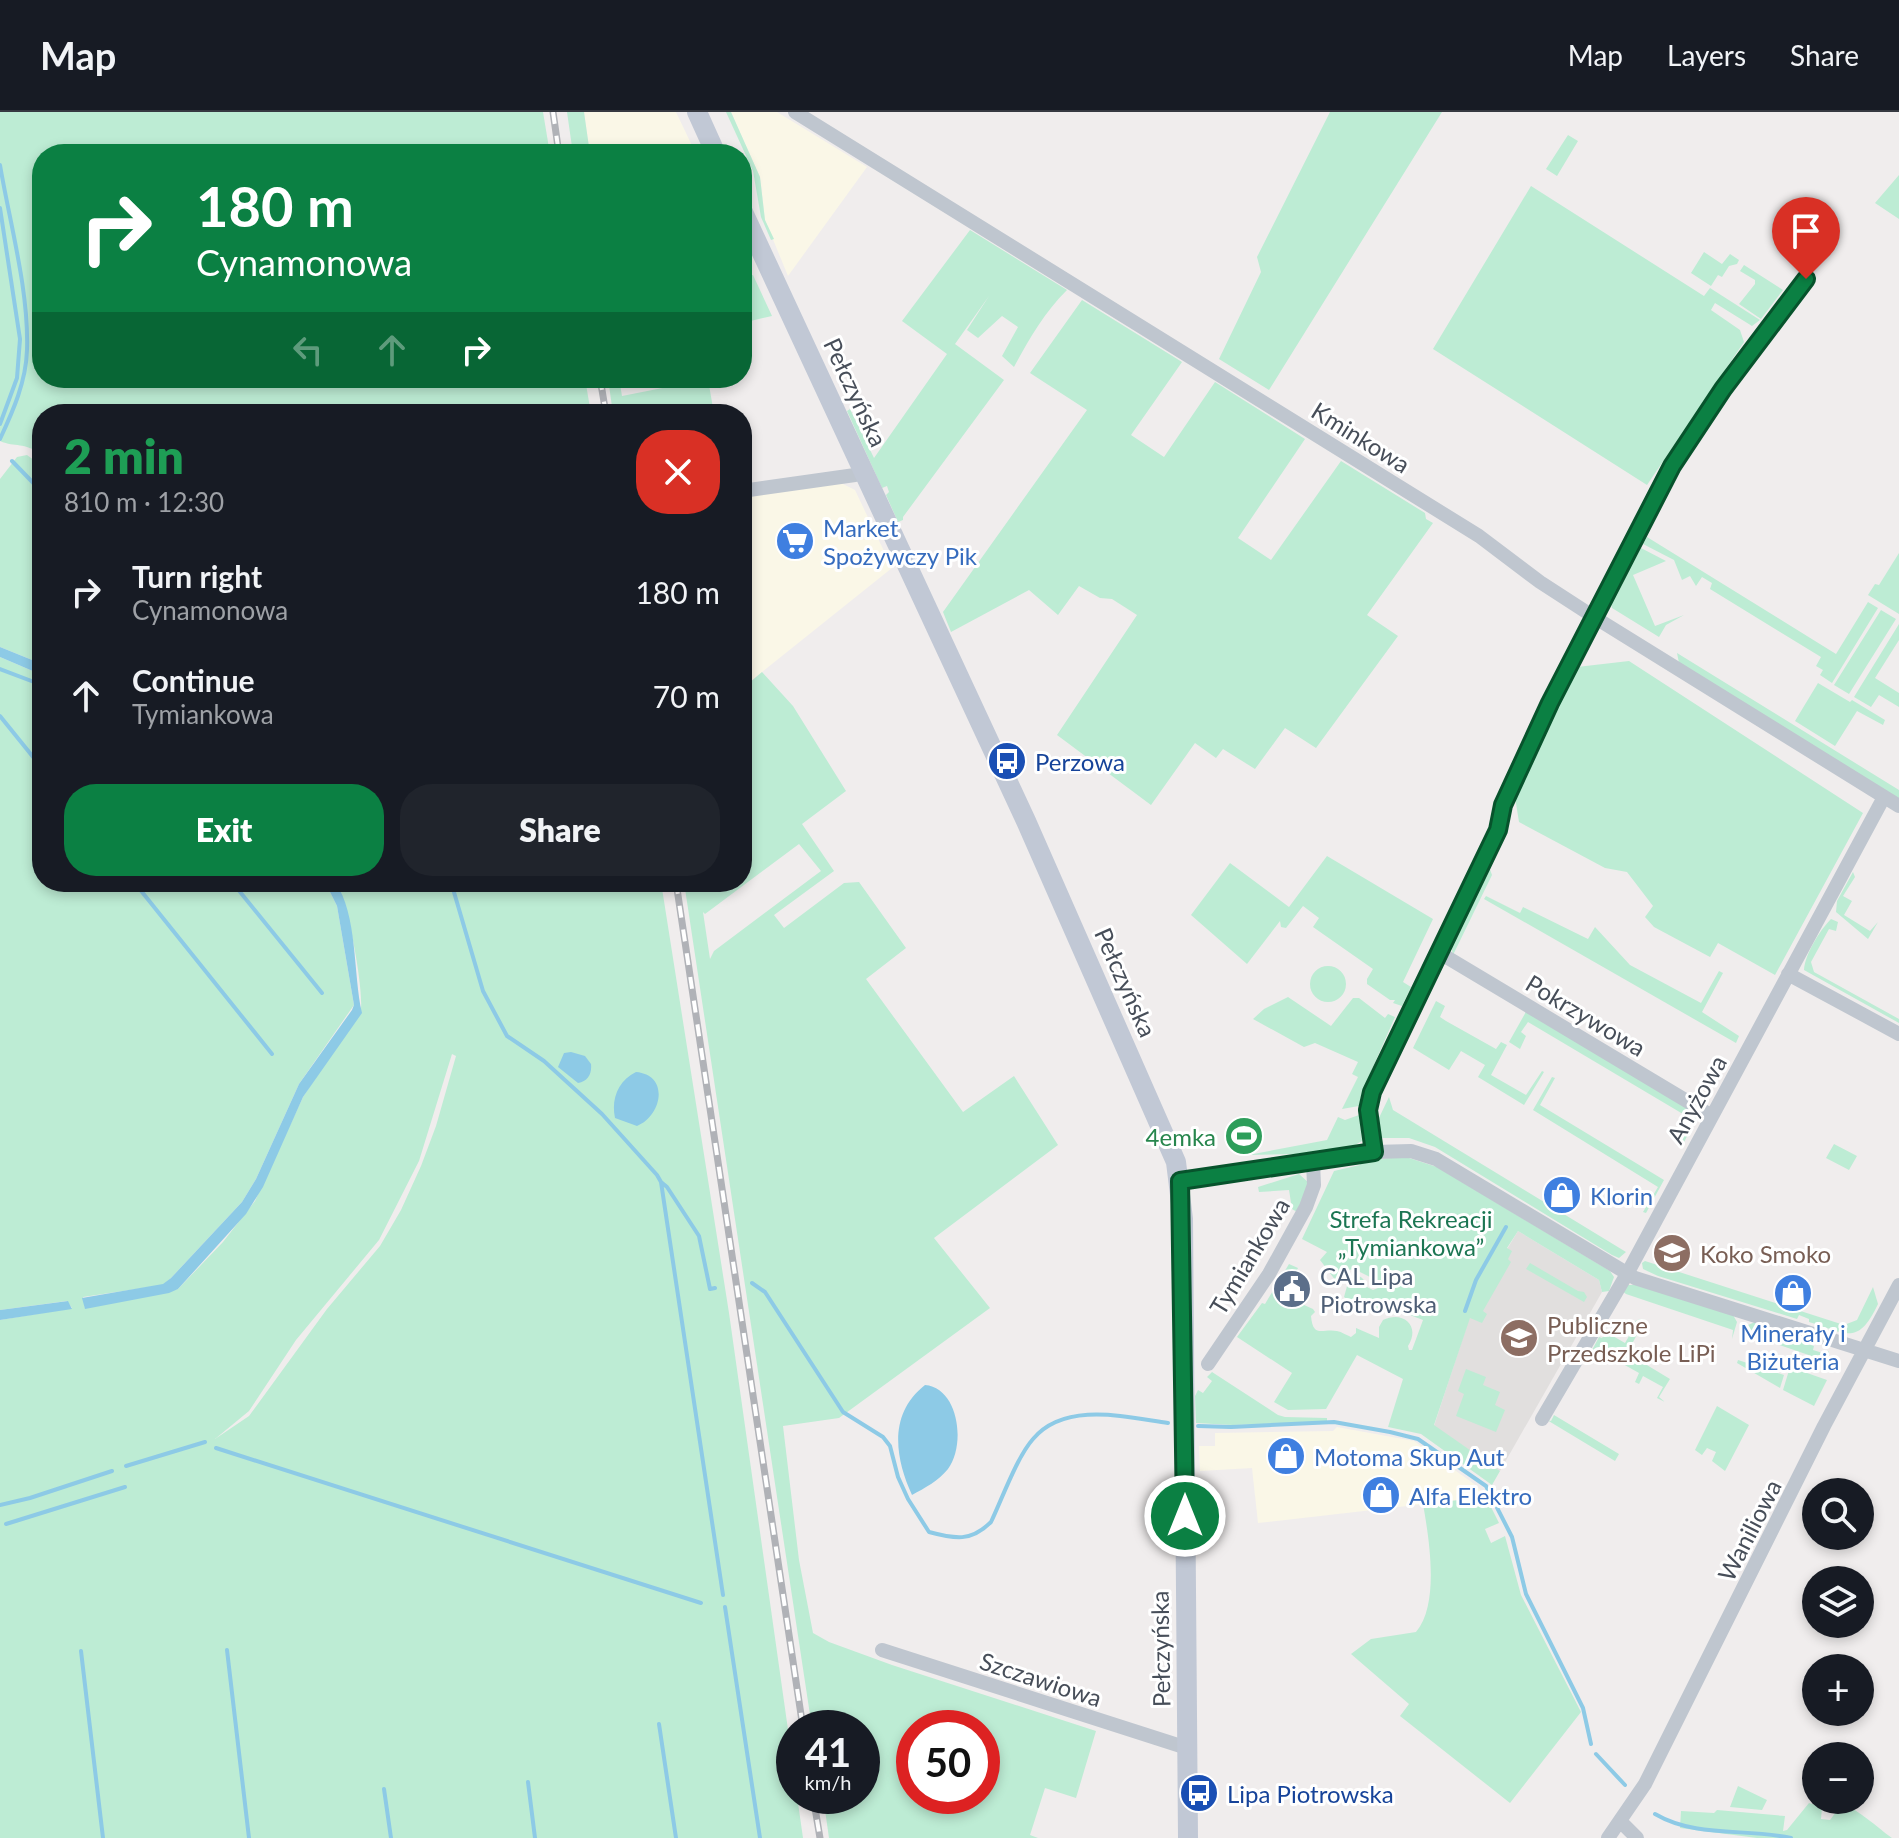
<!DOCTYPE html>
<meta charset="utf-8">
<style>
body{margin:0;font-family:Lato,sans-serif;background:#20242c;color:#f1f3f6;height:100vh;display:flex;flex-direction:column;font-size:30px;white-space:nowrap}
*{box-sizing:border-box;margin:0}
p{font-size:26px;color:#9ea1a6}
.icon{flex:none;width:44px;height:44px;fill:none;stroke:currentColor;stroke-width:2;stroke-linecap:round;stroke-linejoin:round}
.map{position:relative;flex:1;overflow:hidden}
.details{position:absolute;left:32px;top:292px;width:720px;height:488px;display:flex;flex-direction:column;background:#171b24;border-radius:32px;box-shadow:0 4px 12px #0003}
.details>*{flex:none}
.guide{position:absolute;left:32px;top:32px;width:720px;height:244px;border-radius:32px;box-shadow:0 4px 12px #0003;background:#0b8043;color:#fff;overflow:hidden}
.fabs{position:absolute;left:1802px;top:1366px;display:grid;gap:16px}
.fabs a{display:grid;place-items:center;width:72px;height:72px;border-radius:50%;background:#171b24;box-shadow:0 4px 12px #0003;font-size:40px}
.speed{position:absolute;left:776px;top:1598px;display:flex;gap:16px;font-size:40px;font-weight:700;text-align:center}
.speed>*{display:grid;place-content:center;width:104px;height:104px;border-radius:50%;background:#171b24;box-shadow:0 4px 12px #0003;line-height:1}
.speed small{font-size:20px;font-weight:400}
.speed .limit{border:12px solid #d22;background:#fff;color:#111}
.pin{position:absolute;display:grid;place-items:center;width:68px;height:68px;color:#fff;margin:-82px -34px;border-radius:50% 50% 50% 0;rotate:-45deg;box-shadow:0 0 8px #0007}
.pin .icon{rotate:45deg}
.me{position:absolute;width:88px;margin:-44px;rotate:0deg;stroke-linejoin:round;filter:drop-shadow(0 0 6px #0008)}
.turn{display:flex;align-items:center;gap:28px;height:168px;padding:0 32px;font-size:36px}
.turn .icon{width:104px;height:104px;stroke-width:2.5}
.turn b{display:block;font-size:56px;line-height:68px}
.lanes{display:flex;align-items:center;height:76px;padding:0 32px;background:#0003;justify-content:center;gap:40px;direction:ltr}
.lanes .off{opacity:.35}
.round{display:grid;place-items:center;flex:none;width:84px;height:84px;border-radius:32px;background:#20242c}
.headline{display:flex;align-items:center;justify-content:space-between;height:136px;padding:0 32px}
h1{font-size:48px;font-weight:800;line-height:60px;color:#1e9e55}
.button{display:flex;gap:16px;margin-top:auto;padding:16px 32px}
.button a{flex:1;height:92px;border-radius:32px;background:#0b8043;color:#fff;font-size:32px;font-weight:800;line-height:92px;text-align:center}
.button a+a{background:#20242c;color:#f1f3f6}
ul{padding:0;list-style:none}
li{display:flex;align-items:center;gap:24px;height:104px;padding:0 32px}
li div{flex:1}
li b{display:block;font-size:30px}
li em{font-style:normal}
header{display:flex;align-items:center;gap:48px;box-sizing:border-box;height:112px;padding:0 40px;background:#171b24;border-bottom:2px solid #363941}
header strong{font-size:38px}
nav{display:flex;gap:44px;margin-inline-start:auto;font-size:28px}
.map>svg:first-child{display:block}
.commercial{fill:#faf7e7}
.education{fill:#e1dfde}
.green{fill:#bdecd4;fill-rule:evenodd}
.water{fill:#8dcae6}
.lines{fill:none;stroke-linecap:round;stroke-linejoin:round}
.stream{stroke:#8dcae6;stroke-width:4}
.minor{stroke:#bfc6cf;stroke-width:14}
.secondary{stroke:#c1c8d5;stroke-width:20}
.rail-casing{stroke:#b0b2b7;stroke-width:7}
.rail{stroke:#fff;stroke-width:4;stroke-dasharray:12;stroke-linecap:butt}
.route-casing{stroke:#07532c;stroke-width:20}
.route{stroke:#0b8043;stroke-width:14}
.labels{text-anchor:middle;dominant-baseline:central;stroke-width:6;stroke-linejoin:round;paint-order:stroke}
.street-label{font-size:24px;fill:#474e59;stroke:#fff}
.shop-label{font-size:24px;fill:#366cbe;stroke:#fff;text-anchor:start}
.transit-label{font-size:24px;fill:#164399;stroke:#fff;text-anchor:start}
.leisure-label{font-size:24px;fill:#27864d;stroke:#fff;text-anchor:end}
.park-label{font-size:24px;fill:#1c7653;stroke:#fff}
.education-label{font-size:24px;fill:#785e54;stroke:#fff;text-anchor:start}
.service-label{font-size:24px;fill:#4e5e75;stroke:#fff;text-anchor:start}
</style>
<header>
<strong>Map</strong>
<nav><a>Map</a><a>Layers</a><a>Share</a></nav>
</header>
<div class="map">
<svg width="1899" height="1726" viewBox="0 0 1899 1726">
<rect width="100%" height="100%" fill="#f0eded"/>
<!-- commercial -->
<path class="commercial" d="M584,0H676L696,42H590Z
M731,0H777L867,55L788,164L765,108L760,65Z
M841,371L855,378L892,456L742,576V384Z
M1337,1315L1414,1329L1477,1374L1486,1385L1258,1411L1252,1356L1200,1359L1199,1334H1215V1321L1333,1319Z"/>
<!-- education -->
<path class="education" d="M1518,1119L1599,1168L1602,1180L1500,1359L1434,1314L1469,1207L1486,1172Z"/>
<!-- green -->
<path class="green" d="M0,0H543L550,42H42V266H585L591,302H42V343C23,329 16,336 0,329Z
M567,0H584L590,42H573Z
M726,0H731L760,65L765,108L774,127L771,128L761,105L753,59Z
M1330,0H1442L1269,278L1219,247L1261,160L1257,145Z
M1568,23L1578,29L1557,64L1546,57Z
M1899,63V107L1875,91Z
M1531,74L1704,184L1710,176L1760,208L1752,214L1715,191L1711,198L1740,218L1744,230L1647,373L1433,237Z
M970,118L1067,178C1044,201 1029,227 1014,255L1002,244L1018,215L1002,204L978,226L967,218L989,184L955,232L1004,268L903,405V408L898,410L886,383L889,380L887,374L882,376L847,299L850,297L874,346L947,242L902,209Z
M1704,140L1722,152L1730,142L1739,148L1737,152L1729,154L1722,165L1718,163L1711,174L1691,161Z
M1744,153L1783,178L1761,207L1739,192L1755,172V168L1740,159Z
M753,163L772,204L742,211V166Z
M1082,188L1182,250L1131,323L1164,345L1215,270L1305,327L1238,426L1271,448L1341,349L1425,401L1426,407L1433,411L1367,503L1398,524L1316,636L1285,616L1255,657L1223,637L1216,646L1195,631L1151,693L1057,623L1137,503L1112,487L1100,486L1079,474L1058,503L1029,478L951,520L943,500L1087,298L1030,261Z
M608,266H619L622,284L708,267L714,302H613Z
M27,343L42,354V552L0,535V367L17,345Z
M1647,425L1836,542L1868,490L1878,496L1832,571L1820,563L1823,558L1816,554L1821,545L1710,477L1712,471L1702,465L1696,474L1690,464L1682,468L1674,448L1643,432Z
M1641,436L1666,449L1633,463L1655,514L1684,503L1666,513L1659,525L1612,496L1611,492Z
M1899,441V502L1868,483L1875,472L1879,473Z
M1881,498L1896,507L1849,582L1834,573Z
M1899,512V528L1875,566L1899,581V595L1879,583L1871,595L1854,585Z
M1677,541L1899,678V689L1679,551Z
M0,545L42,563V770H325L337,794L354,893L299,972L256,1067L242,1090L171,1166L163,1173L83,1185L85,1196L178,1177L223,1130L255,1089L303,985L361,896C363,873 348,789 335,770H661L729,1201L794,1660V1684H797L803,1726H0V1208L72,1196L67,1189L0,1198ZM452,942L456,944L436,1014L421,1054L401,1098L380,1134L327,1197L249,1304L215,1327L249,1299L296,1228L379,1128L419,1049Z
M1629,549L1863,701L1775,863L1718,831L1710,845L1654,815L1645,805L1653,794L1627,760L1605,756L1519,710L1515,685L1577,555Z
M762,560L793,594L846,679L802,712L834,759L774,803L784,816L844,771L859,770L906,836L866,867L963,1000L1014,964L1058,1033L934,1126L990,1196L839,1306L783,1314L799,1448L813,1521L829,1530L892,1553L1096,1619L1076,1686L1045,1676L1030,1723L1038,1726H829L823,1684H862V1616H812L684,770H742V577ZM799,732L821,759L714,839L710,847L703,800L705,802ZM914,1616H982V1684H914Z
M1818,571L1850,590L1852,588L1885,608L1883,613L1857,599L1835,634L1795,609Z
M1327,744L1433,807L1403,870L1411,875L1402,894L1393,891L1395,888H1390L1367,872V867L1373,857L1313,815L1319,806L1303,794L1286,816L1281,815L1280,809L1247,852L1191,803L1230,751L1289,795Z
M1488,752L1492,763L1453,843L1450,830Z
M1853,760L1855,765L1843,784L1852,789L1844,803L1870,819L1878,810L1868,827L1836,800L1837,789Z
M1486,784L1520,801L1523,795L1588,827L1595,815L1630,853L1701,891L1719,859L1723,861L1702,900L1739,924L1736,931L1484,787Z
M1831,807L1838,810L1836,819L1829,817L1811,850L1814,860L1899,907V911L1804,858C1805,842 1820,818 1831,807Z
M1310 872a18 18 0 1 1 36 0a18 18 0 1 1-36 0Z
M1288,885L1331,914L1353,886H1359L1385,906L1388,902L1395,905L1362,980L1359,994L1342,997L1358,965L1352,962L1358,950L1315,931L1304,935L1253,907L1264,897Z
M1436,889L1445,894L1440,905L1446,909L1496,937L1501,930L1507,933L1491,963L1526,983L1542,959L1544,960L1524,993L1478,965L1485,953L1461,939L1449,958L1413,936Z
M1527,898L1699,1001L1682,1034L1675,1028L1681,1017L1685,1021L1691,1016L1686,1010L1683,1014L1688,1005L1528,910L1521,920L1526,924L1520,937L1509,930Z
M1552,965L1555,966L1540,993L1664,1068L1646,1101L1643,1100L1658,1075L1533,998Z
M1389,985L1393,998L1626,1140L1619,1146L1612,1143L1435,1035L1409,1026H1382L1377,1010Z
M1359,1003L1362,1029L1355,1033L1302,1042L1248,1043L1327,1028L1338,1005L1345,1008Z
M1834,1032L1857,1044L1849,1058L1826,1046Z
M1406,1045L1437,1055L1610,1159L1614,1165L1609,1179L1602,1180L1599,1168L1518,1119L1507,1136L1512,1139L1508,1147L1511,1150L1483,1199L1487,1202L1482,1211L1470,1206L1434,1313L1500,1359L1492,1373L1421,1322L1388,1315L1403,1267L1357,1243L1326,1297L1288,1298L1274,1290L1292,1261L1237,1225L1262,1191L1265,1192L1289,1152L1298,1156L1284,1184L1313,1197L1315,1200L1311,1204C1313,1227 1323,1216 1337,1219C1342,1220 1346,1223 1351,1225L1356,1221V1216L1379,1226V1215L1383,1208C1403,1198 1421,1214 1408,1234L1409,1238H1412L1423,1208C1415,1205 1407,1201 1398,1200C1374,1196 1366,1203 1344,1185L1349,1167C1358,1160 1365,1166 1367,1175L1373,1178L1378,1176L1376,1168L1354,1157L1348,1158L1343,1167L1336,1169L1320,1148L1327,1140L1302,1127L1334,1059L1360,1053L1359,1048Z
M1299,1062L1309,1071L1297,1100L1292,1097L1289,1078L1259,1080L1258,1075Z
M1645,1149L1844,1213L1857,1208L1873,1175L1878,1192C1858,1234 1847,1222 1809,1210V1207L1799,1203L1797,1207L1658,1164L1643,1157L1642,1151Z
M1530,1151L1578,1179L1584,1180L1587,1185L1584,1190L1526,1157Z
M1628,1173H1636L1733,1203L1737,1210L1732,1227L1733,1218L1626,1182L1622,1179Z
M1640,1207L1645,1208L1627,1241L1670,1267L1659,1285L1665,1290L1657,1286L1663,1275L1643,1264L1639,1272L1635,1270L1639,1261L1598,1238L1593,1246L1590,1242L1599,1225L1602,1226L1606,1220L1625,1231L1636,1212L1633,1210Z
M1755,1210L1773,1216L1772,1220L1814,1234L1813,1238L1826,1242L1829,1239V1250L1744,1221L1748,1213Z
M1738,1248L1784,1263L1780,1276L1737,1251Z
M1790,1255L1827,1268L1814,1294L1783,1278Z
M1466,1257L1486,1265L1483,1273L1500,1280L1495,1293L1505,1298L1496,1320L1456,1304L1464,1282L1458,1279Z
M1212,1260L1278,1303L1285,1305L1327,1306V1310L1232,1313L1196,1311L1195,1284L1198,1278L1203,1281L1212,1269L1207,1265Z
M1717,1294L1749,1313L1725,1359L1712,1349L1716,1340L1707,1336L1702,1343L1695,1338Z
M1554,1303L1619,1342L1615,1349L1547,1308L1551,1309Z
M1486,1385L1499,1411L1485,1417L1491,1431L1505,1424L1521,1483L1581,1600L1510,1691L1400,1604L1409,1592L1351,1542L1371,1527L1416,1520C1440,1492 1429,1426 1423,1392Z
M1738,1674L1767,1688L1762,1698L1730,1695Z
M1809,1691L1822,1695L1821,1707L1830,1708L1842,1692C1861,1699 1875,1714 1892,1726H1757L1680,1716L1681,1699L1714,1701L1717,1698L1785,1704L1783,1719L1787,1718Z"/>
<!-- water -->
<path class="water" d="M0,535L42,552V563L0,545Z
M325,770H335C358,802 353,863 362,901L303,985L263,1075L246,1102L178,1177L169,1181L85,1197L82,1186L163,1172L171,1166L242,1090L256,1067L299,972L352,898L354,893L337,794Z
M571,940L585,944L591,952C592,962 588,969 578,971L558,955L564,941Z
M636,960C670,963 662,1004 637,1014L615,1006C611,987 618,969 636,960Z
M68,1189L72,1197L0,1208V1198Z
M925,1273C959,1276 966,1333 948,1357C938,1369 925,1376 912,1383C895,1346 888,1302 925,1273Z"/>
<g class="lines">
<!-- stream -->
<path class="stream" d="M0,53C10,112 29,179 27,238C26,270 13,299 0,327
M0,96L20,227L17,266L0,312
M12,349L42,380
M0,557L42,573
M0,604L42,656
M134,770L272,942
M232,770L322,881
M451,770L483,879L507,924L544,949L602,1002L657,1063L661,1070L723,1483
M661,1070L667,1075L699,1124L710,1177L715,1176
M752,1171L765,1180L843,1300L883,1325L890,1334L898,1365L908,1387L929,1420C955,1427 971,1430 991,1410C1002,1387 1017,1345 1033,1327C1065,1289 1126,1305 1168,1311
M1465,1199L1476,1168L1506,1115
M1198,1314L1231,1315L1334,1310L1390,1320L1418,1327L1486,1374L1512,1425L1526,1482L1583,1596L1591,1632
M216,1336L701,1491
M126,1354L205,1330
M0,1393L30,1386L112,1359
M6,1412L125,1375
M725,1495L760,1726
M227,1538L249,1726
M81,1539L103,1726
M659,1612L676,1726
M1596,1642L1625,1673
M528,1670L535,1726
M384,1677L391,1726
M1655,1702C1696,1726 1746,1716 1791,1726"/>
<!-- minor -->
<path class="minor" d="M795,0L1479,424L1540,470L1594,505L1899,694
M742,379L855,363L864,359
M1438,840L1712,1004
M1788,862L1899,922
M1374,1040L1368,998L1372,980L1498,718L1503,693L1550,591L1672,354L1727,272L1808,165
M1180,1069L1374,1040L1411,1039L1436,1047L1635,1166L1899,1249
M1208,1252L1269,1162L1306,1095L1314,1073L1313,1050
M1542,1307L1627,1162L1884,685
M882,1538L1187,1636
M1621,1710L1637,1726
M1608,1726L1645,1672L1824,1314L1899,1173"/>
<!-- secondary -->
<path class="secondary" d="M697,0L716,42
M742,98L1026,709L1176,1050L1183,1107L1188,1726"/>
<!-- rail casing -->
<g class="rail-casing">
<path id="rail" d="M553,0L559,42
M600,266L606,302
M676,770L803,1616
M813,1684L820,1726"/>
</g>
<!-- rail -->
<use href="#rail" class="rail"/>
</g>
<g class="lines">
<!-- route casing -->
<g class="route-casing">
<path id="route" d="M1185,1404L1180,1069L1374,1040L1368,998L1372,980L1498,718L1503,693L1550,591L1672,354L1723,277L1806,167"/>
</g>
<!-- route -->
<use href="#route" class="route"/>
</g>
<!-- icons -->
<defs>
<g id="supermarket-disc" transform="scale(2)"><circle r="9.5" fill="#3f7fe0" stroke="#fff"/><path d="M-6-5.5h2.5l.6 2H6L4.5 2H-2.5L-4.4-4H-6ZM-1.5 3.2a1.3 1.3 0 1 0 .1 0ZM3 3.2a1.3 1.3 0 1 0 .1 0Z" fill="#fff"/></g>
<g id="bus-disc" transform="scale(2)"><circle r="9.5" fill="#1a4fb4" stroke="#fff"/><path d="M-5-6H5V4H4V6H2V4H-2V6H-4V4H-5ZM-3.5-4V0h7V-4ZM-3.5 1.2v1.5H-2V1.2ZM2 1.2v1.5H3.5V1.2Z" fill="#fff"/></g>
<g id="stadium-disc" transform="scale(2)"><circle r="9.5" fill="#2e9e5b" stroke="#fff"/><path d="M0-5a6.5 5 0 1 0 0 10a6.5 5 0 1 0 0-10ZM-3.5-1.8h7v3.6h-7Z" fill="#fff"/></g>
<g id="shop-disc" transform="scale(2)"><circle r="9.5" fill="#3f7fe0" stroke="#fff"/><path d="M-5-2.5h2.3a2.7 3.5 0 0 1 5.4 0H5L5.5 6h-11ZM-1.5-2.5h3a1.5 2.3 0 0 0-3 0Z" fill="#fff"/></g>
<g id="school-disc" transform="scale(2)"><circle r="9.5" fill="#8d6e63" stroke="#fff"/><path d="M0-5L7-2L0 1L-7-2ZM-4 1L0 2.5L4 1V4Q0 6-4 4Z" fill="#fff"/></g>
<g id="civic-disc" transform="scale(2)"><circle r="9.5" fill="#5c6f8a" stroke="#fff"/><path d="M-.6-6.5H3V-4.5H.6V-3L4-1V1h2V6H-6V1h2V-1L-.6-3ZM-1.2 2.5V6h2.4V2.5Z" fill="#fff"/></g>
</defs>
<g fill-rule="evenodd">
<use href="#supermarket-disc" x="795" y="429"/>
<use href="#bus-disc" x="1007" y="649"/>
<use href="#stadium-disc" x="1244" y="1024"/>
<use href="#shop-disc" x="1562" y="1083"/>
<use href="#school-disc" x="1672" y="1141"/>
<use href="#civic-disc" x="1292" y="1177"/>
<use href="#shop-disc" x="1793" y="1181"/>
<use href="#school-disc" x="1519" y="1226"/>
<use href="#shop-disc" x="1286" y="1344"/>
<use href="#shop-disc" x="1381" y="1383"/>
<use href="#bus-disc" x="1199" y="1681"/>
</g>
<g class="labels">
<!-- street labels -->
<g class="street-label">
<text transform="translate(856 280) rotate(65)">Pełczyńska</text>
<text transform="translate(1361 325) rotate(32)">Kminkowa</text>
<text transform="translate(1126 870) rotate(66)">Pełczyńska</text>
<text transform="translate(1586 903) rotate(31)">Pokrzywowa</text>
<text transform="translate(1696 987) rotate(-61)">Anyżowa</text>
<text transform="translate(1249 1144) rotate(-59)">Tymiankowa</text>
<text transform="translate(1749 1418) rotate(-63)">Waniliowa</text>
<text transform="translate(1160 1537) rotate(-91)">Pełczyńska</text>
<text transform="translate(1041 1567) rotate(18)">Szczawiowa</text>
</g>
<!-- shop labels -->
<g class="shop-label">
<text x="823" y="415">Market<tspan x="823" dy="28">Spożywczy Pik</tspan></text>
<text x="1590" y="1083">Klorin</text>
<text x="1793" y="1220" text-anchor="middle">Minerały i<tspan x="1793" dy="28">Biżuteria</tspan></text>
<text x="1314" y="1344">Motoma Skup Aut</text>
<text x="1409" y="1383">Alfa Elektro</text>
</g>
<!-- transit labels -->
<g class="transit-label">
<text x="1035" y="649">Perzowa</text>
<text x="1227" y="1681">Lipa Piotrowska</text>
</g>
<!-- leisure labels -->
<g class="leisure-label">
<text x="1216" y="1024">4emka</text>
</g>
<!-- park labels -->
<g class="park-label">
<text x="1411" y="1106">Strefa Rekreacji<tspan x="1411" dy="28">„Tymiankowa”</tspan></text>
</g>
<!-- education labels -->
<g class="education-label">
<text x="1700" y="1141">Koko Smoko</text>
<text x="1547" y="1212">Publiczne<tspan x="1547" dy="28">Przedszkole LiPi</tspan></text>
</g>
<!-- service labels -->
<g class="service-label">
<text x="1320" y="1163">CAL Lipa<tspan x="1320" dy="28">Piotrowska</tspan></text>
</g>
</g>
</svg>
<div class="fabs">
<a><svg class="icon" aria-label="search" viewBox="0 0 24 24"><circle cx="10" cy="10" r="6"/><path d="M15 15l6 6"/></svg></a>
<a><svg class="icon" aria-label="layers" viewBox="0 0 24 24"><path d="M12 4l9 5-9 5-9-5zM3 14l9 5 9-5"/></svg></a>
<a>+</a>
<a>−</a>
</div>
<div class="speed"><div>41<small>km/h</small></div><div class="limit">50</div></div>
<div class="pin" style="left:1806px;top:167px;background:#d93025"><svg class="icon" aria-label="arrive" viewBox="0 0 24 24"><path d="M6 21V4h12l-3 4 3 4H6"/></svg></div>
<svg class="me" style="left:1185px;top:1404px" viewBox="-20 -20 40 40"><circle r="17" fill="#0b8043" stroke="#fff" stroke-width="3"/><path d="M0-11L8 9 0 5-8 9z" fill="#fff"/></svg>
<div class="guide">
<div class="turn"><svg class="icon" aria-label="right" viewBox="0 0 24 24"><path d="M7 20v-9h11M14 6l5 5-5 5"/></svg><div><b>180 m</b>Cynamonowa</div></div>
<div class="lanes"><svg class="icon off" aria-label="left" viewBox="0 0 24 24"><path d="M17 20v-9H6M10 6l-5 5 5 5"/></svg><svg class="icon off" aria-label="ahead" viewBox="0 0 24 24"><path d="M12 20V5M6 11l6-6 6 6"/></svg><svg class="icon" aria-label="right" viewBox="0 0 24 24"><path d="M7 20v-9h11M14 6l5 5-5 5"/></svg></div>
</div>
<section class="details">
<div class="headline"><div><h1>2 min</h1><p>810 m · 12:30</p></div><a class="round" style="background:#d93025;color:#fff"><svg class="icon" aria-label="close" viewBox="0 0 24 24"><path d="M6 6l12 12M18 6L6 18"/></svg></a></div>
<ul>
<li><svg class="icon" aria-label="right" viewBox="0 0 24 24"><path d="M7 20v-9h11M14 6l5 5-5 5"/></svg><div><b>Turn right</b><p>Cynamonowa</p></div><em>180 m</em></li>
<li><svg class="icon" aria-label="ahead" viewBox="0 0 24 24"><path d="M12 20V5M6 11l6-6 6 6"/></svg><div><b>Continue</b><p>Tymiankowa</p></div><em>70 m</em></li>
</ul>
<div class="button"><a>Exit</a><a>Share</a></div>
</section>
</div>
